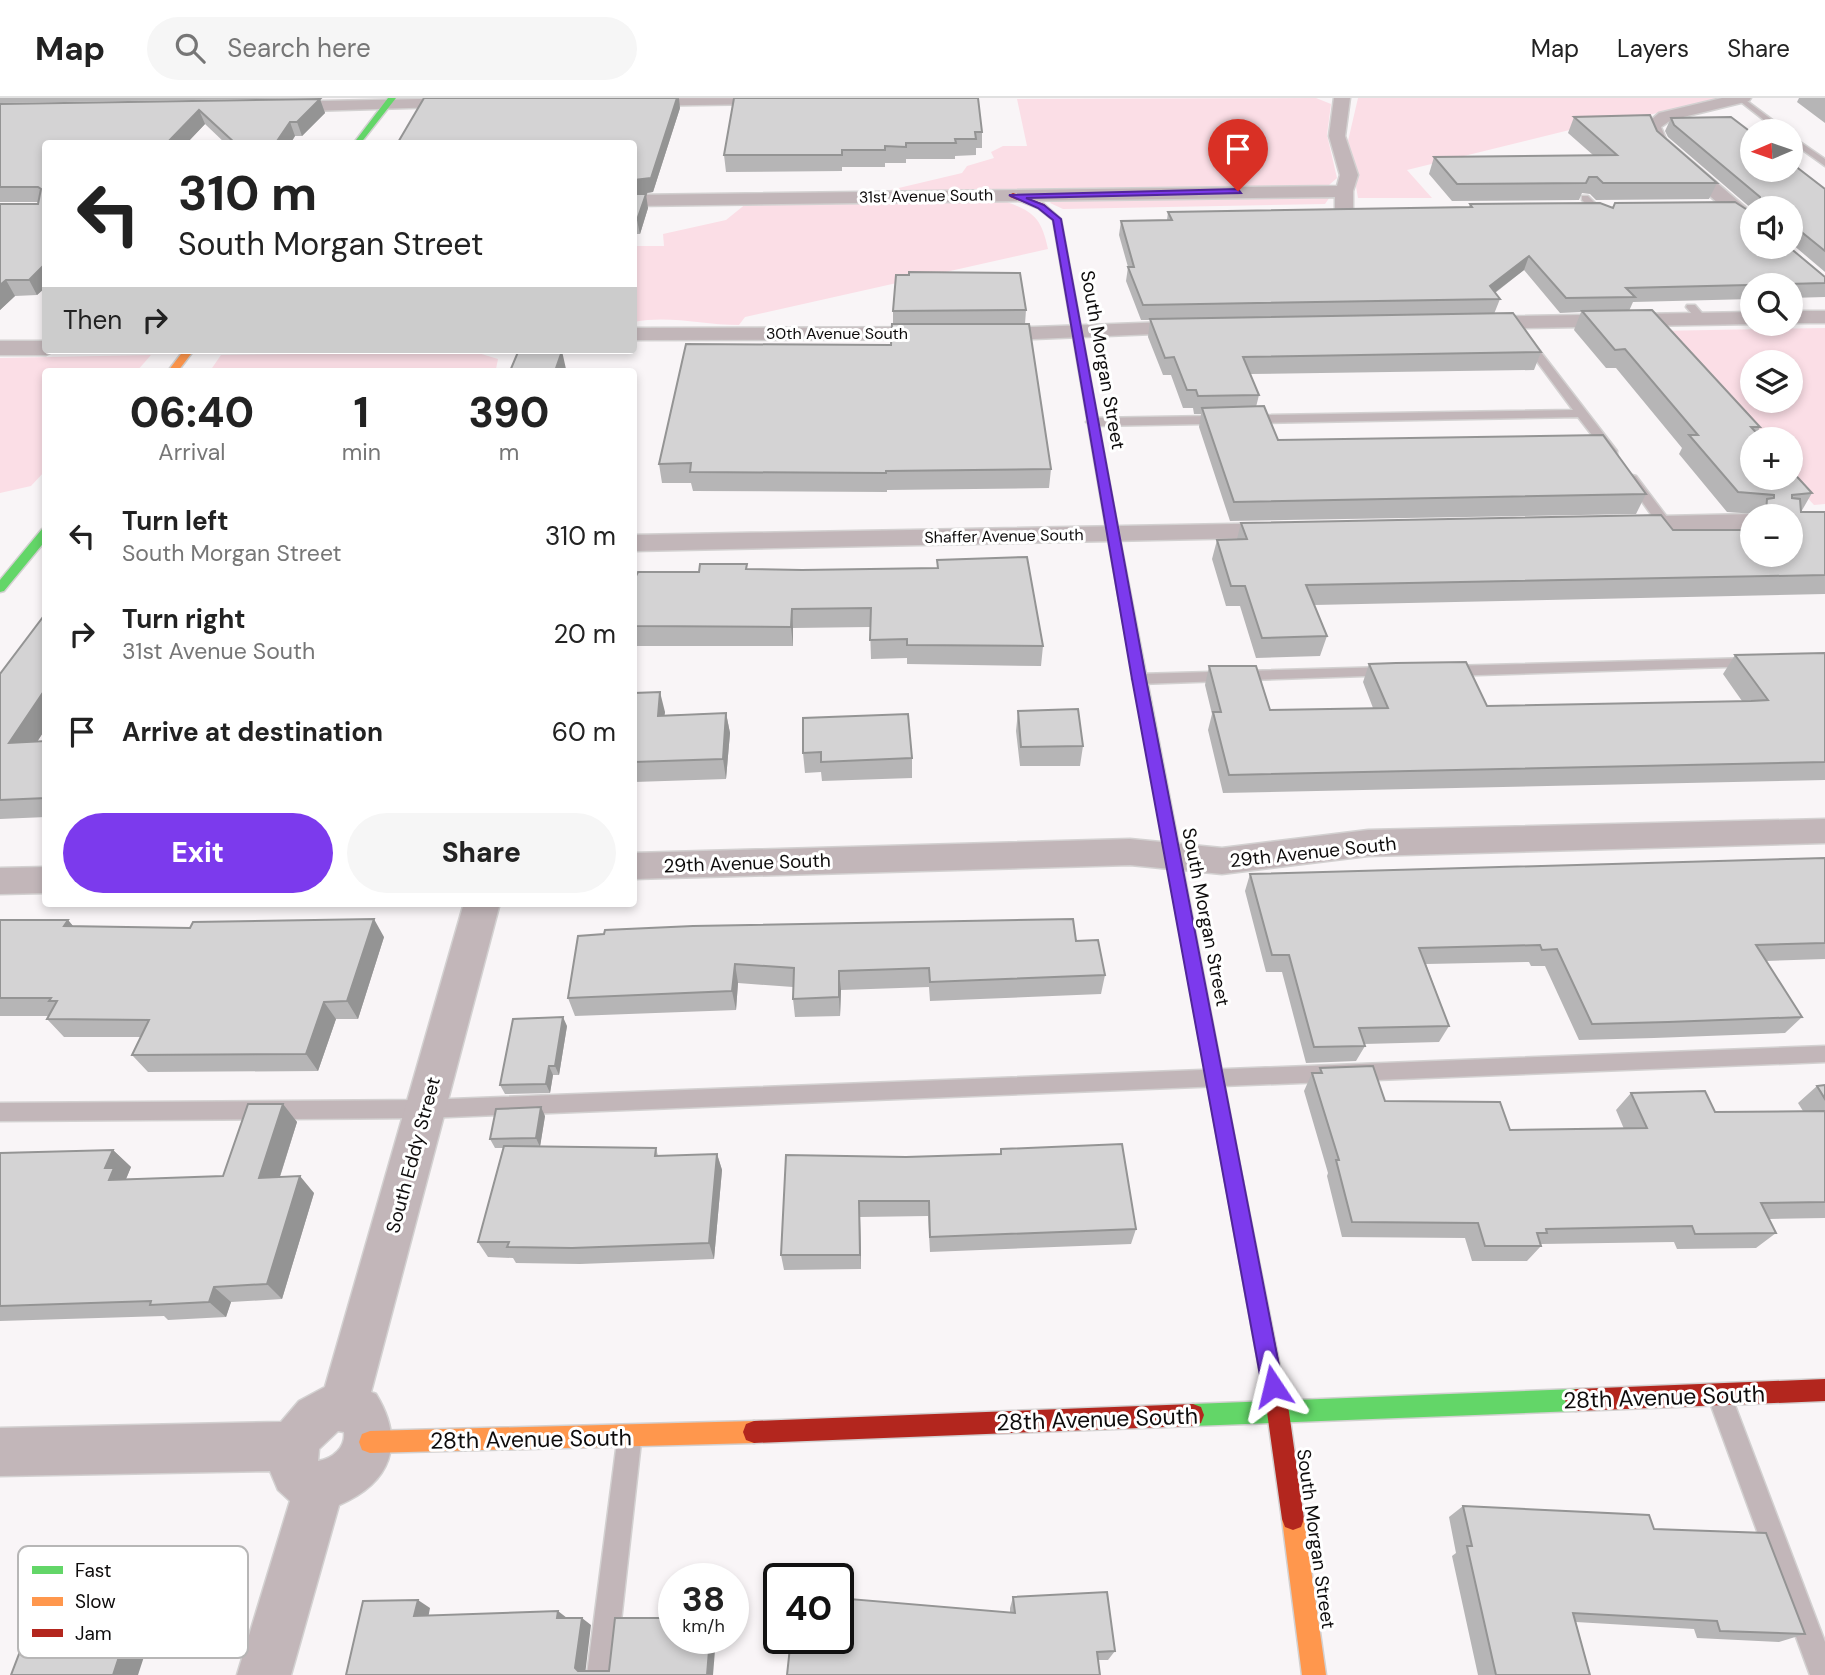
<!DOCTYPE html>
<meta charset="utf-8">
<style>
body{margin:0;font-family:"DM Sans",sans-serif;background:#f6f6f6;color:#222;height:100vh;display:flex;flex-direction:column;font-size:26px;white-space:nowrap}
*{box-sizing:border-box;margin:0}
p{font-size:23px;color:#767676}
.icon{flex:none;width:38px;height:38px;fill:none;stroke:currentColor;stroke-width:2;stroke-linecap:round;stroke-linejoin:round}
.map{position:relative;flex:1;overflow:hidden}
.sheet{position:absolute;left:42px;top:270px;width:595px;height:539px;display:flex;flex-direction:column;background:#fff;border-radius:7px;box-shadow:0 4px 10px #0003}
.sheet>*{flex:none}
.hud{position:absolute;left:42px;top:42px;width:595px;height:214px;border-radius:7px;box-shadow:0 4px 10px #0003;background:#fff;color:#222;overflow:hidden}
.needle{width:46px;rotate:268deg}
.fabs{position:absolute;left:1740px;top:21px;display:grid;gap:14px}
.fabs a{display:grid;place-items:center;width:63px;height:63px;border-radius:50%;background:#fff;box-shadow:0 4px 10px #0003;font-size:35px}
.speed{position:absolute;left:658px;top:1465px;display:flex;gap:14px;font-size:35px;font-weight:700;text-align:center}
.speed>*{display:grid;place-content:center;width:91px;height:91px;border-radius:50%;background:#fff;box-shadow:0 4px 10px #0003;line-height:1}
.speed small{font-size:18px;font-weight:400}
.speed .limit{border:4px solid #111;border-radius:10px;background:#fff;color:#111}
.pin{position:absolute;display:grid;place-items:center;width:60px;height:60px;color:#fff;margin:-72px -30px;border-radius:50% 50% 50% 0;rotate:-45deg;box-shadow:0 0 7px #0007}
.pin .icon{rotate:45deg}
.me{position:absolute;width:77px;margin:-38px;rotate:350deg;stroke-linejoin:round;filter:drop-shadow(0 0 5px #0008)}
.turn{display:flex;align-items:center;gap:24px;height:147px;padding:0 21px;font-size:32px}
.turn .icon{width:91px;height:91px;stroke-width:2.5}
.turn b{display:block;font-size:49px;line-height:60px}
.then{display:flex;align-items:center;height:66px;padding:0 21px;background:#0003;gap:14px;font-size:26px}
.eta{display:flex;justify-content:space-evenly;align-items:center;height:119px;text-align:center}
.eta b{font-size:42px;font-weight:800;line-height:49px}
.button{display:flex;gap:14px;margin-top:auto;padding:14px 21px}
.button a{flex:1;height:80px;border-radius:42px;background:#7c3aed;color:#fff;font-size:28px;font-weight:800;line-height:80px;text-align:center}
.button a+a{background:#f6f6f6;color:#222}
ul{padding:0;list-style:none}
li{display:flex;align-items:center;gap:21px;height:98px;padding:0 21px}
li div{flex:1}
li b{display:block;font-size:26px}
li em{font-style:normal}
header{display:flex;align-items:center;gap:42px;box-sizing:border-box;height:98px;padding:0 35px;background:#fff;border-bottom:2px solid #e0e0e0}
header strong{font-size:33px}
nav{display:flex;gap:38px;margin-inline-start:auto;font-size:24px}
.search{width:490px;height:63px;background:#f6f6f6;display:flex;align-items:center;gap:18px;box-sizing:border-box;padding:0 24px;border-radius:38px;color:#767676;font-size:26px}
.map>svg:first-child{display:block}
.green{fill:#fbdee6;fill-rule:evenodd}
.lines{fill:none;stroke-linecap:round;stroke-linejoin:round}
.lane-casing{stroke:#d3d1d1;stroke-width:3}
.street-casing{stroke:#d3d1d1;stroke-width:3}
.fast-casing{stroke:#d3d1d1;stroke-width:3}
.slow-casing{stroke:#d3d1d1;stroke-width:3}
.jam-casing{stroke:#d3d1d1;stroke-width:3}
.lane{fill:#c2b6b9;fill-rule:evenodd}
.street{fill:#c2b6b9;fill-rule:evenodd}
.fast{fill:#63d668;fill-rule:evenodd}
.slow{fill:#ff974d;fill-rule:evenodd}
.jam{fill:#b3261e;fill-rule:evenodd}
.wall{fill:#b6b5b6}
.shaded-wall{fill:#949494}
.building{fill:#d4d3d4;stroke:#949494;stroke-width:2}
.route{fill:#7c3aed;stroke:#51269a;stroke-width:2}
.labels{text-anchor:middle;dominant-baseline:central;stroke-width:6;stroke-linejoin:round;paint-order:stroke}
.far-street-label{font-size:16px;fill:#0e0c0c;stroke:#fff}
.street-label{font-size:19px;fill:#0e0c0c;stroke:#fff}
.near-street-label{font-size:23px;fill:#0e0c0c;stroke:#fff}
.key{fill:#fff;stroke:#b7b6b6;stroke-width:2}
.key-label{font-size:19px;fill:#0e0c0c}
</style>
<header>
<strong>Map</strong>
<div class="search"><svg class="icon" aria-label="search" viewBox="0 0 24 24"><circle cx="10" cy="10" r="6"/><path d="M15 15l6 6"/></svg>Search here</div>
<nav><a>Map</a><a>Layers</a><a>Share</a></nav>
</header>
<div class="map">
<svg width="1825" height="1577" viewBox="0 0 1825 1577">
<rect width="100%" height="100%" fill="#f9f5f7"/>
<!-- green -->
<path class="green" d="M1316,0L1331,6L1327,37L1337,80L1329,87L886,93L962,75L967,68L994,60L991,54L1003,48H1027L1017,1Z
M1358,0H1718L1641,19L1610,22L1407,72L1432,100H1358L1348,43Z
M1332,96L1325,106L1063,111L1050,105L1055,99Z
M998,101C1030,112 1041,116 1048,151L745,219L739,227C703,227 669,217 634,224V148H664L663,136L726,122L747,105Z
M1825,230V406L1814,407L1789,380L1790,341H1754L1655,233ZM1752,264H1790V303H1752Z
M475,254L498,261L496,271L210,273L221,257Z
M151,257L137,273H46L45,373L31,388L0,395V260Z"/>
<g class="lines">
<!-- lane casing -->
<g class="lane-casing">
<path id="lane" d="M1736,0H1743L1787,33H1778Z
M1790,37L1825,61V68L1790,43Z
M1582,98H1588L1607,117V121H1601L1582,102Z
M1687,207H1695L1707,221L1706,223H1698L1686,209Z
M1526,239L1530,240L1617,353V359H1609L1578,319L1092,328L1086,324L1092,320L1573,312L1521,242Z
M1632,377L1636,378L1670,423V429H1660L1626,381Z
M1752,560L1759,565L1757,568L1447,578L1440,573L1447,568Z
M1388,569L1393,571V577L1139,586L1132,581L1139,576Z
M1825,948V964L425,1020L0,1023V1005L425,1002Z
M1721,1290L1729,1294L1733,1302L1825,1544V1577H1810L1709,1302L1713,1294Z
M629,1332L638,1335L641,1344L615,1577H587L617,1344L620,1335Z"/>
</g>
<!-- street casing -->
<g class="street-casing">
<path id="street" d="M469,0L475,2V8L276,14L268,9L276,4Z
M627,0H835L827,5L633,8L627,6Z
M1334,0H1350L1345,38L1358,77L1353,93V111L1344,117L1335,111V99L634,108V97L1337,88L1340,77L1329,38Z
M1722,0H1751L1749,3L1671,22L1661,29L1666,41L1752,115V131L1745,129L1652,47L1644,28L1659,15Z
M1790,213H1825V225H1790Z
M1752,214V226H1754H1752L1472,231L1461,225L1472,219Z
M1195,223L1203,224L1206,229L1203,234L1034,241L634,242V230H637L1034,229Z
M0,243H46V252H56L46,257H0Z
M1752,416L1760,418H1752V432L1620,435L1611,433L1607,427L1611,421L1620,419Z
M1288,425L1297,427L1301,433L1297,439L634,453V437Z
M1825,721V745L1368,758L1222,776L1130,767L634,781V755L1130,741L1222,750L1368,732Z
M46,769V795L0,796V770Z
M464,805H500L371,1294L376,1296C406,1345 391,1385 339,1407L291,1577H237L290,1403L278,1392L270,1373L0,1378V1330L281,1324L299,1303L325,1289ZM338,1333L344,1334C346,1349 333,1361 318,1363L319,1351Z"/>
</g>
<!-- fast casing -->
<g class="fast-casing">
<path id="fast" d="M388,0H396L360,46H353Z
M1111,421L1117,425L1243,1083L1241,1089L1234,1092L1227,1089L1225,1083L1105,425Z
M42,431H46V442L4,493L0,494V482Z
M1576,1291L1584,1294L1587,1302L1584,1310L1576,1313L1193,1328L1185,1325L1182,1317L1185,1309L1193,1306Z"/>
</g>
<!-- slow casing -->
<g class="slow-casing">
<path id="slow" d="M184,252H194L178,273H168Z
M754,1323L762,1326L765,1334L762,1342L754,1345L370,1355L362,1352L359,1344L362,1336L370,1333Z
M1293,1410L1301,1413L1304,1421L1326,1577H1302L1282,1421L1285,1413Z"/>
</g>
<!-- jam casing -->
<g class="jam-casing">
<path id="jam" d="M1013,95L1044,106L1061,121L1117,425L1115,428H1107L1105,425L1053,122L1038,110L1010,99L1009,97Z
M1234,1074L1241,1077L1243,1083L1289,1314L1304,1421L1301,1429L1293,1432L1285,1429L1282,1421L1267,1314L1225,1083L1227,1077Z
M1825,1281V1303L1576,1313L1568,1310L1565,1302L1568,1294L1576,1291Z
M1193,1306L1201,1309L1204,1317L1201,1325L1193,1328L754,1345L746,1342L743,1334L746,1326L754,1323Z"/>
</g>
<!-- lane -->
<use href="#lane" class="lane"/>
<!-- street -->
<use href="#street" class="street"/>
<!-- fast -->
<use href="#fast" class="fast"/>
<!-- slow -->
<use href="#slow" class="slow"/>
<!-- jam -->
<use href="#jam" class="jam"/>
</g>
<!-- wall -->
<path class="wall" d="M0,0H314L0,5Z
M734,0L982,34V50H976V57L955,58V61H906V65H885V69H842V73L726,74L724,57Z
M1799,0H1825V25L1797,4Z
M320,1L325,15L302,38H295L290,46H226L205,26L186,46H46V189L37,197L15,198L0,212V106H38L39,104H0V6Z
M680,10L653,94L639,96L648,110L640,136H634V46Z
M1574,19L1657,33L1717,85L1709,101L1596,102L1590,96L1582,95L1579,102L1452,103L1429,76L1434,59L1593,57L1568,35Z
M1671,20L1825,91V174L1792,146H1790V110H1752V111L1668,39L1665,33Z
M1470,106L1613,110L1825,185V199L1790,200V187H1752V201L1633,204L1629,213L1760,329L1757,335L1812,395L1801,414H1825V496L1314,507L1327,538L1320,558L1256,560L1240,508H1226L1212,461L1217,442L1237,441L1241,425L1673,432H1746L1752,422V457L1790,418H1754L1756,416L1727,414L1679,356L1682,350L1616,270H1606L1574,232L1581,214L1560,215L1524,172L1495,195L1500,201L1494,216L1541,254L1534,272L1250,276L1259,297L1256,309L1278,342L1646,396L1636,416L1230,423L1199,329L1201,316H1194L1193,310H1183L1171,277H1163L1148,239L1150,222H1141L1126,183L1128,169L1119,137L1121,123L1167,122L1168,114L1469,109Z
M1026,212L1025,226L1051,371L1049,390L887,392V394L693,393L691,385H662L659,366L891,247L893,226V213Z
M937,462L1043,548L1041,568L907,566V560L871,561L870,529L793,530V548H634V478L748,471L802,472L937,470Z
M1825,555V682L1223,695L1208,632L1212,616L1205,587L1209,568L1270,612L1373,610L1363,584L1369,566L1487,608L1742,603L1723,576L1735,557Z
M0,576L46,630L37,644L46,643V719L0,721Z
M634,595L665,614L664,617L726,615L730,635L726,681L634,684Z
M1018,613L1083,648L1080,668H1020L1016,633Z
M803,620L912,660V680L822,683L821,674L805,675L803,655Z
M1825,760V861L1766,863L1802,919L1785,935L1654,940L1579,942L1545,868H1531L1529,864L1426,866L1449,928L1439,944L1364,946L1365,948L1356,963L1306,965L1282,874H1266L1245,793L1250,776Z
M0,822H68L73,828L384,839L358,921H336L318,973L148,974L132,957L141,939H64L47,921L49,918H0Z
M578,838L1076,843L1105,877L1101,896L930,903L929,889L841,892L840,918L795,919L793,901V889L738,885L736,912L575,918L568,900Z
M567,928L559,977H553L550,995L505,996L500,987Z
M1320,970L1385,1003L1510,1032L1624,1031L1616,1012L1631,995L1715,1014L1803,1013L1798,1005L1817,988L1825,987V1120L1769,1121L1776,1135L1756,1150L1677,1151L1674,1144L1541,1146V1148L1527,1163H1472L1465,1140L1342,1139L1327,1078L1328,1075L1304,993L1312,975H1318Z
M283,1006L297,1024L280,1079L314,1095L282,1201L231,1204L226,1219L168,1222L164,1218L0,1223V1055L113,1052L131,1069L126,1081L223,1078Z
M545,1018L540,1048L656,1050L658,1058L717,1056L722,1072L714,1161L580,1166L516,1165L513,1160L488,1159L478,1144L503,1050H495L490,1041Z
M1001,1051L1136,1131L1131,1146L930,1154L928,1118L860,1119L861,1171L784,1172L781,1157L906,1059L1001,1056Z
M1463,1408L1654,1431L1805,1536L1779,1544L1697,1540L1694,1531L1576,1524L1590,1577H1478L1452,1458L1456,1455L1449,1419Z
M1013,1499L1115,1553L1108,1562H1098L1010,1514V1510Z"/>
<!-- shaded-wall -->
<path class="shaded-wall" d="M677,0H679L680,10L653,94L634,97V82Z
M320,1L325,15L302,38L297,24Z
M199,12L205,26L186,46H166Z
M290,24L295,38L290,46H275Z
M646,96L648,110L640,136L637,122Z
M1529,158L1524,172L1485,202L1490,188Z
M46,165V189L37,197L29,182Z
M6,182L15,198L0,212V187Z
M562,253L566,271L565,273H555Z
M792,511L793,530V548L791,529Z
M46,590V630L24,664L9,645Z
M660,594L665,614L662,638L658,618Z
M726,615L730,635L726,681L723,661Z
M374,821L384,839L358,921L347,903Z
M68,822L83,840L64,828Z
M735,866L738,885L736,912L732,893Z
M839,873L841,892L840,918L839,899Z
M324,904L336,921L318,973L306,956Z
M563,919L567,928L559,977L555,968Z
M549,968L553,977L550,995L546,986Z
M283,1006L297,1024L274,1097L259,1080Z
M541,1009L545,1018L540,1049L536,1040Z
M113,1052L131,1069L126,1081L109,1082L105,1070Z
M717,1056L722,1072L714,1161L709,1145Z
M300,1078L314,1095L282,1201L267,1186Z
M859,1103L860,1119L861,1171L860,1157Z
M214,1189L231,1204L226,1219L209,1204Z
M418,1502L430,1510L427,1526L414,1518Z
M135,1510L157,1519L138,1577H113Z
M558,1513L567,1520H557Z
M582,1520L591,1527L585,1577L578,1573L575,1570Z
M710,1540H716L713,1577H707Z"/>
<!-- building -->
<path class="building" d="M424,0H677L651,80L634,82V46H397Z
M734,0H978L982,34H975L976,41H955L956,45H906V49L885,48V52H842V57H724Z
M320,1L297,24H290L275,46H236L199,12L166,46H46V165L29,182H6L0,187V106H38L41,91L38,89H0V6Z
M1650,17L1657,33L1717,85H1603L1597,79H1589L1586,85L1457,86L1434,59L1617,57L1574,19Z
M1731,19L1752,35V72H1790V64L1825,91V153L1799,132H1790V110H1760V99L1674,27L1671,20Z
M634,96H646L637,122H634Z
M1735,104L1752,115V149H1789L1825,179V185L1626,190L1635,199L1566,200L1529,158L1490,188L1500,201L1143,207L1128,169H1134L1121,123L1172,122L1168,114L1472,109L1470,106L1600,105L1613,110L1615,105Z
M909,174L1020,175L1026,212L893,213L896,177H909Z
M1652,212L1760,329H1751L1762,341H1752V380H1790V371L1812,395L1792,397V400L1800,401L1801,414H1825V477L1306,487L1327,538L1262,540L1245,488H1231L1217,442L1247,441L1241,425L1661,417L1673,432H1752V457H1790V418H1759L1756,415L1766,414L1767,401L1774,400V397L1738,394L1689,337H1698L1625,251L1615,252L1582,213Z
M1513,215L1541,254L1243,259L1259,297L1198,298L1196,292H1187L1174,259L1165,260L1150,221Z
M892,226H1029L1051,371L886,373V375L690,374L691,365L659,366L686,246L891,247Z
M562,253L555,273H510L518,254Z
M1264,308L1278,342L1603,337L1646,396L1234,404L1202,310Z
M1027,459L1043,548L907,547V541L870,542L871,510L792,511L791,529L634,528V478H636L638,474H699L700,466H747L746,471L802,472L938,470L937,462Z
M46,515V590L9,645L46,643V700L0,702V576Z
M1825,555V664L1229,677L1213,614H1221L1209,568H1256L1270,612L1388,610L1369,566L1396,565L1466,564L1487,608L1751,603L1768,602L1735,557Z
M660,594L658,618L726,615L723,661L634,664V595Z
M1078,611L1083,648L1021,649L1018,613Z
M908,616L912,660L821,664V654L803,655V620Z
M1825,760V845L1756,847L1802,919L1668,924L1592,926L1557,851L1542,852L1540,847L1419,850L1449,928L1359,930L1365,948L1314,949L1289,857H1272L1250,776Z
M374,821L347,903L324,904L306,956L132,957L149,922L47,921L57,903H49L51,900H0V822H68L64,828L190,830L193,824Z
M1073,821L1076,843L1098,842L1105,877L930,884L929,870L839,873V899L793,901L794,870L735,866L732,893L568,900L578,838L604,836L605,832L693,828Z
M563,919L555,968H549L546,986L500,987L513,921Z
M1373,968L1385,1003L1500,1004L1510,1032L1647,1030L1631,995L1705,993L1715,1014L1825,1013V1104L1761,1105L1776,1135L1695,1136L1692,1128L1546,1131L1547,1135H1537L1541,1148H1485L1478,1125L1352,1124L1336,1062H1339L1312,975H1322L1320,970Z
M1825,987V1001L1817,988Z
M248,1006H283L259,1080L300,1078L267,1186L214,1189L209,1204L150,1207L151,1203L0,1208V1055L113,1052L105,1070H114L109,1082L223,1078Z
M541,1009L536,1040L490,1041L496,1011Z
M1122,1046L1136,1131L930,1139L929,1103H859L860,1157H781L786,1057L906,1059L1001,1056V1051Z
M504,1048L656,1050L655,1058L717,1056L709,1145L572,1150L507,1149L509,1144H478Z
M1463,1408L1649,1417L1654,1431L1766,1435L1805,1536L1720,1533L1717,1523L1573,1515L1590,1577H1496L1467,1448H1472Z
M1107,1494L1115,1553L1097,1554L1100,1577H787L791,1540H838V1500L1015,1515L1013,1499Z
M418,1502L414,1518L558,1513L557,1520H582L575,1570L578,1573H609L615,1520H674V1540H710L707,1577H346L363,1503Z
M135,1510L113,1577H11L35,1514Z"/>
<!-- route -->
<path class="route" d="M1238,91L1241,95L1026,100L1044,107L1061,121L1146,581L1283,1288L1280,1296L1273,1299L1265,1296L1262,1288L1132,581L1053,122L1038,110L1009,97Z"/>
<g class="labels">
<!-- far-street labels -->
<g class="far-street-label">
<text transform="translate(926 98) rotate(-1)">31st Avenue South</text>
<text x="837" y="235">30th Avenue South</text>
<text transform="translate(1004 438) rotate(-1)">Shaffer Avenue South</text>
</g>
<!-- street labels -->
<g class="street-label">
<text transform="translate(1103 262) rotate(80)">South Morgan Street</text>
<text transform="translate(1313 754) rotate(-6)">29th Avenue South</text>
<text transform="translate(747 765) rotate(-2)">29th Avenue South</text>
<text transform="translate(1206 819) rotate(79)">South Morgan Street</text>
<text transform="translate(413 1057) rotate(-75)">South Eddy Street</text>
<text transform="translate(1316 1441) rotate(82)">South Morgan Street</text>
</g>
<!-- near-street labels -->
<g class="near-street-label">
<text transform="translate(1664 1299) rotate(-2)">28th Avenue South</text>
<text transform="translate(1097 1321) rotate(-2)">28th Avenue South</text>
<text transform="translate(531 1341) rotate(-1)">28th Avenue South</text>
</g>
</g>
<!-- legend -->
<rect x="18" y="1448" width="230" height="112" rx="10" class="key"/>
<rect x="32" y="1468" width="31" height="8" fill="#63d668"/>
<rect x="32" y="1499" width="31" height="9" fill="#ff974d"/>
<rect x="32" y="1531" width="31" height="8" fill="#b3261e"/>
<g class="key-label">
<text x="75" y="1479">Fast</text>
<text x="75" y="1510">Slow</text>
<text x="75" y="1542">Jam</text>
</g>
</svg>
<div class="fabs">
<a><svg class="needle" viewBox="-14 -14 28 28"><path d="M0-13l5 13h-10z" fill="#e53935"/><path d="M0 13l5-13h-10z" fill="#767676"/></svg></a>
<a><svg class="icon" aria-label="sound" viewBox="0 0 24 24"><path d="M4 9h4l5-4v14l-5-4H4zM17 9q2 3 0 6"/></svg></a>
<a><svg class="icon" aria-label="search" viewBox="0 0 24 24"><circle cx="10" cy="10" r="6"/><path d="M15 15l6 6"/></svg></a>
<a><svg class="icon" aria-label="layers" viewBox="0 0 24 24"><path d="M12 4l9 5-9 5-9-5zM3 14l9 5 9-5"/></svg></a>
<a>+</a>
<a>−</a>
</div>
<div class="speed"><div>38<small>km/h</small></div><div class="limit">40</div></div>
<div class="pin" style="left:1238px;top:93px;background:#d93025"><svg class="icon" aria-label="arrive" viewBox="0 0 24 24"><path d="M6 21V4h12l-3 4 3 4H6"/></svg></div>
<svg class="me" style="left:1273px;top:1288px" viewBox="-20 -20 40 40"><path d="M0-17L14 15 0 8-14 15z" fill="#7c3aed" stroke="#fff" stroke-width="4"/></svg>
<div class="hud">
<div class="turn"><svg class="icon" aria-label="left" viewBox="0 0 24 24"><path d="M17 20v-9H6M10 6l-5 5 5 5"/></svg><div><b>310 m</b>South Morgan Street</div></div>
<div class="then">Then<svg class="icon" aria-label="right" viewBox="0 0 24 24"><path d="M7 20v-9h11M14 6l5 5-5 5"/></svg></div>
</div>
<section class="sheet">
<div class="eta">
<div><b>06:40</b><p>Arrival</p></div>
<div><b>1</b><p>min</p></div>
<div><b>390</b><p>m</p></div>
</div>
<ul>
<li><svg class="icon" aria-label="left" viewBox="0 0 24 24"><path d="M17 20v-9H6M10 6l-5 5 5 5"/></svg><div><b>Turn left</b><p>South Morgan Street</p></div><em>310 m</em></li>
<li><svg class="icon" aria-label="right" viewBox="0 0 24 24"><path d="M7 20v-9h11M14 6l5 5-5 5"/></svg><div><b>Turn right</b><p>31st Avenue South</p></div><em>20 m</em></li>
<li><svg class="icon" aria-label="arrive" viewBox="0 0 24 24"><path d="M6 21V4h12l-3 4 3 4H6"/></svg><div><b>Arrive at destination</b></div><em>60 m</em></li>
</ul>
<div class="button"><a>Exit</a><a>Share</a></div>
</section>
</div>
